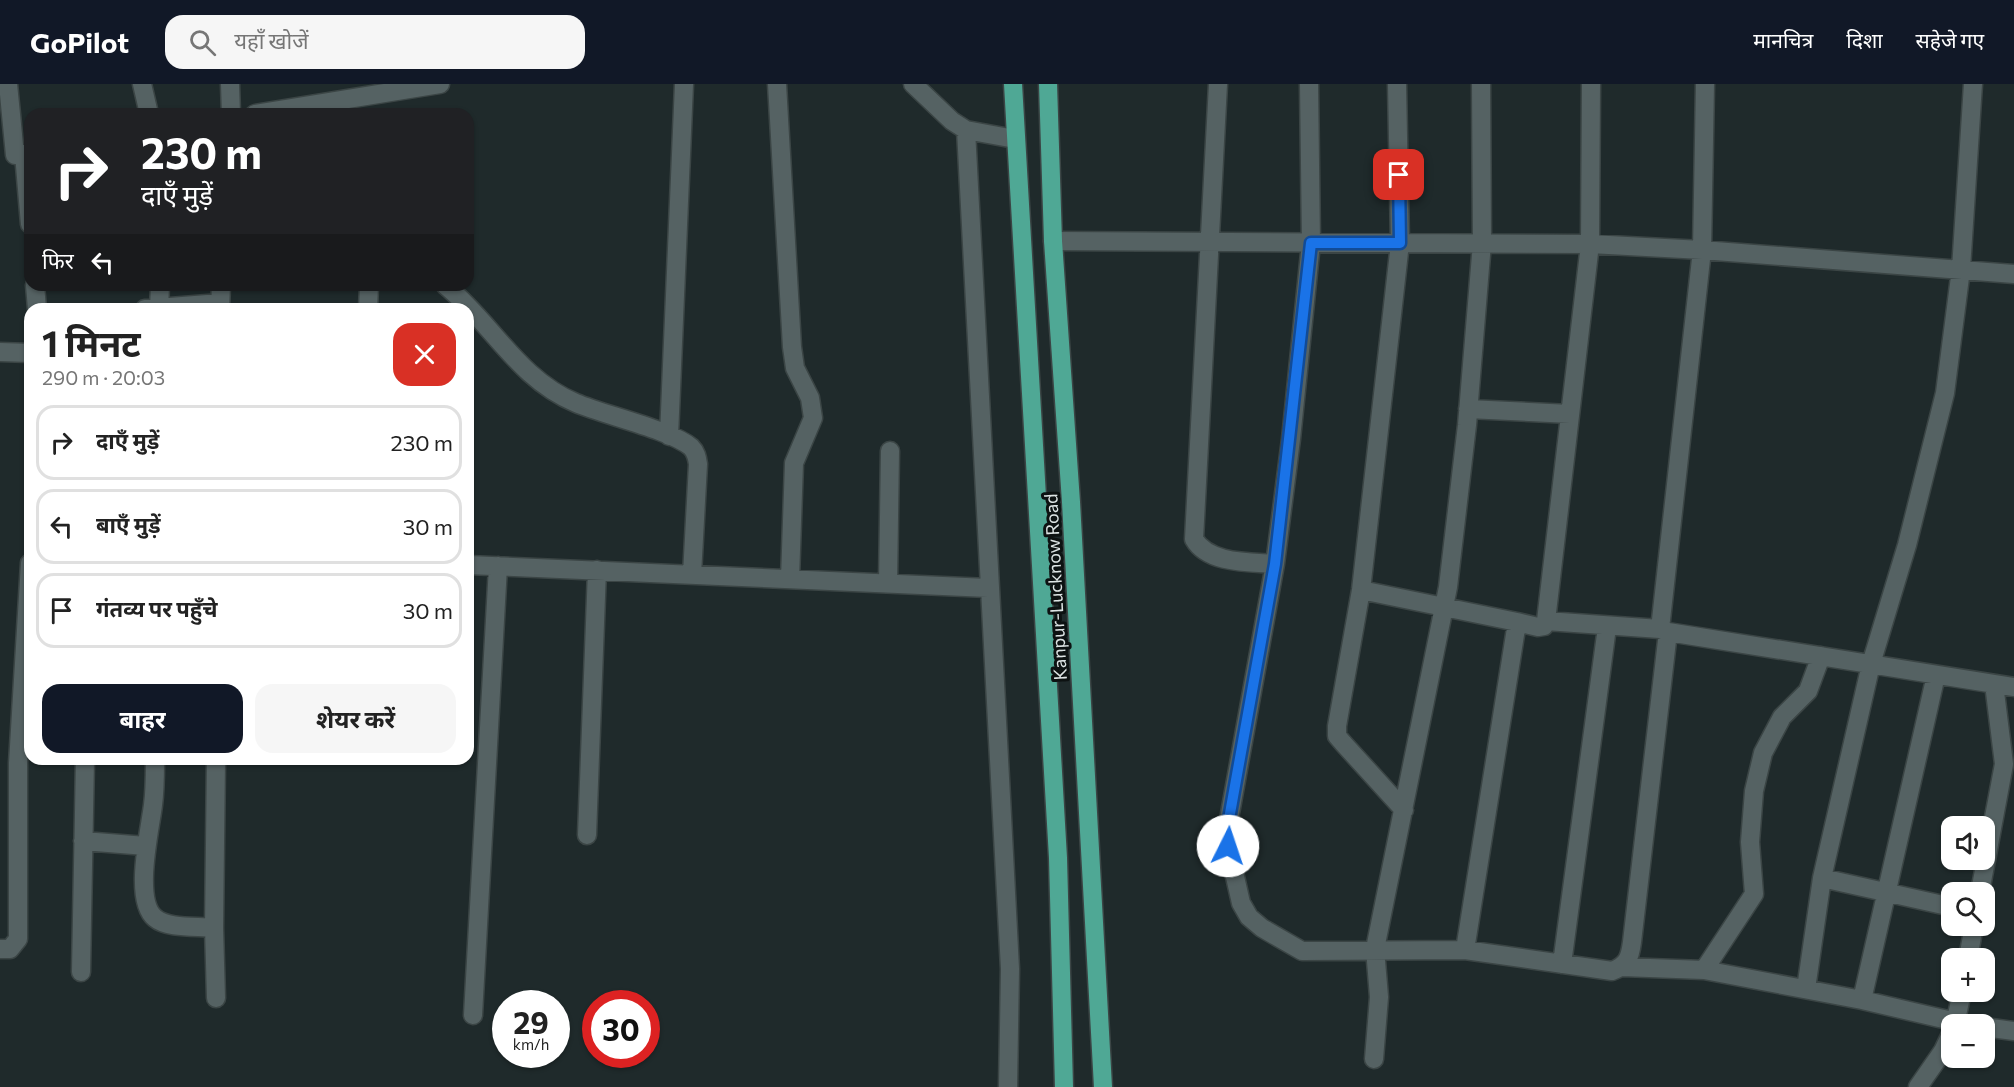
<!DOCTYPE html>
<html lang="hi">
<meta charset="utf-8">
<style>
body{margin:0;font-family:Commissioner,"Noto Sans Devanagari",sans-serif;background:#f6f6f6;color:#222;height:100vh;display:flex;flex-direction:column;font-size:22px;white-space:nowrap}
*{box-sizing:border-box;margin:0}
p{font-size:20px;color:#767676}
.icon{flex:none;width:33px;height:33px;fill:none;stroke:currentColor;stroke-width:2;stroke-linecap:round;stroke-linejoin:round}
.map{position:relative;flex:1;overflow:hidden}
.sheet{position:absolute;left:24px;top:219px;width:450px;height:462px;display:flex;flex-direction:column;background:#fff;border-radius:18px;box-shadow:0 2px 4px #0004}
.sheet>*{flex:none}
.hud{position:absolute;left:24px;top:24px;width:450px;height:183px;border-radius:18px;box-shadow:0 2px 4px #0004;background:#202124;color:#fff;overflow:hidden}
.buttons{position:absolute;left:1941px;top:732px;display:grid;gap:12px}
.buttons a{display:grid;place-items:center;width:54px;height:54px;border-radius:12px;background:#fff;box-shadow:0 2px 4px #0004;font-size:30px}
.speed{position:absolute;left:492px;top:906px;display:flex;gap:12px;font-size:30px;font-weight:700;text-align:center}
.speed>*{display:grid;place-content:center;width:78px;height:78px;border-radius:50%;background:#fff;box-shadow:0 2px 4px #0004;line-height:1}
.speed small{font-size:15px;font-weight:400}
.speed .limit{border:9px solid #d22;background:#fff;color:#111}
.pin{position:absolute;display:grid;place-items:center;width:51px;height:51px;color:#fff;margin:-26px;border-radius:12px;box-shadow:0 3px 9px #0006}
.me{position:absolute;width:66px;margin:-33px;rotate:4deg;stroke-linejoin:round;filter:drop-shadow(0 0 4px #0008)}
.turn{display:flex;align-items:center;gap:21px;height:126px;padding:0 18px;font-size:27px}
.turn .icon{width:78px;height:78px;stroke-width:2.5}
.turn b{display:block;font-size:42px;line-height:51px}
.then{display:flex;align-items:center;height:57px;padding:0 18px;background:#0003;gap:12px;font-size:22px}
.round{display:grid;place-items:center;flex:none;width:63px;height:63px;border-radius:18px;background:#f6f6f6}
.summary{display:flex;align-items:center;justify-content:space-between;height:102px;padding:0 18px}
h1{font-size:36px;font-weight:700;line-height:45px}
.action{display:flex;gap:12px;margin-top:auto;padding:12px 18px}
.action a{flex:1;height:69px;border-radius:18px;background:#111827;color:#fff;font-size:24px;font-weight:700;line-height:69px;text-align:center}
.action a+a{background:#f6f6f6;color:#222}
ul{padding:0;list-style:none}
li{display:flex;align-items:center;gap:18px;height:75px;margin:0 12px 9px;padding:0 6px;border:3px solid #e0e0e0;border-radius:18px}
li div{flex:1}
li b{display:block;font-size:22px}
li em{font-style:normal}
header{display:flex;align-items:center;gap:36px;box-sizing:border-box;height:84px;padding:0 30px;background:#111827;color:#fff}
header strong{font-size:28px}
nav{display:flex;gap:33px;margin-inline-start:auto;font-size:21px}
.search{width:420px;height:54px;background:#f6f6f6;display:flex;align-items:center;gap:15px;box-sizing:border-box;padding:0 21px;border-radius:18px;color:#767676;font-size:22px}
.map>svg:first-child{display:block}
.lines{fill:none;stroke-linecap:round;stroke-linejoin:round}
.minor-casing{stroke:#3b4545;stroke-width:21}
.highway-casing{stroke:#3b4545;stroke-width:21}
.minor{stroke:#556263;stroke-width:18}
.highway{stroke:#4fa895;stroke-width:18}
.route-casing{stroke:#114b97;stroke-width:15}
.route{stroke:#1a73e8;stroke-width:10}
.labels{text-anchor:middle;dominant-baseline:central;stroke-width:6;stroke-linejoin:round;paint-order:stroke}
.street-label{font-size:18px;fill:#dde4e4;stroke:#0d1212}
</style>
<header>
<strong>GoPilot</strong>
<div class="search"><svg class="icon" aria-label="search" viewBox="0 0 24 24"><circle cx="10" cy="10" r="6"/><path d="M15 15l6 6"/></svg>यहाँ खोजें</div>
<nav><a>मानचित्र</a><a>दिशा</a><a>सहेजे गए</a></nav>
</header>
<div class="map">
<svg width="2014" height="1003" viewBox="0 0 2014 1003">
<rect width="100%" height="100%" fill="#1f2a2b"/>
<g class="lines">
<!-- minor casing -->
<g class="minor-casing">
<path id="minor" d="M8,0L15,71
M142,0L149,30
M230,0L231,30
M777,0L792,263L795,284L810,314L813,334L794,379L790,495
M913,0L952,37L966,46L1015,55
M1218,0L1194,455C1208,480 1250,478 1275,480
M1309,0L1311,159L1291,355L1275,480L1229,735L1228,762L1241,819L1249,833L1262,844L1302,867L1465,866L1612,887C1628,881 1630,873 1632,858L1668,548L1660,545
M1397,0L1400,159L1361,506L1337,642V652L1343,659L1404,726
M255,30L440,0
M966,46L1010,885L1008,1003
M24,70L30,140
M1053,157L1590,160L1702,166L2014,190
M35,201L37,225
M445,201C492,239 518,295 576,319C604,331 671,346 691,363C696,368 697,373 698,380L692,491
M145,225L220,219
M159,225L160,201
M220,225L221,201
M368,225L369,201
M0,268L30,269
M1468,325L1570,330
M669,352L684,0
M468,481L988,504
M888,499L890,367
M1361,506L1517,538L1465,866
M1546,537L1660,545L1702,166L1705,0
M1517,538L1538,543L1544,542L1546,537L1590,160L1591,0
M1668,548L2014,603
M1821,572L1808,607L1782,633L1763,669L1754,707L1750,758L1754,810L1704,886L1862,916L1965,940
M155,675C155,690 155,706 153,721C150,746 133,816 155,834C168,845 197,842 214,844
M587,751L597,486
M83,757L146,762
M1822,794L1952,823
M1980,808L2004,680L1994,600
M0,865H10L18,855V679L30,479
M1968,874L1974,842
M1562,880L1607,543
M1622,883L1704,886
M81,888L85,675
M1806,905L1822,794L1871,580L1907,461L1945,309L1961,185L1973,0
M216,914L214,844L216,675
M1862,916L1936,591
M473,931L498,482
M1955,940L1962,908
M1984,943L2014,947
M1374,975L1379,913L1375,865L1448,503L1467,341L1482,159L1481,0
M1918,1003L1943,967L1952,948"/>
</g>
<!-- highway casing -->
<g class="highway-casing">
<path id="highway" d="M1013,0L1058,774L1064,1003
M1048,0L1053,157L1071,418L1103,1003"/>
</g>
<!-- minor -->
<use href="#minor" class="minor"/>
<!-- highway -->
<use href="#highway" class="highway"/>
</g>
<g class="lines">
<!-- route casing -->
<g class="route-casing">
<path id="route" d="M1228,762L1229,735L1275,480L1311,159H1400L1399,91"/>
</g>
<!-- route -->
<use href="#route" class="route"/>
</g>
<g class="labels">
<!-- street labels -->
<g class="street-label">
<text transform="translate(1055 503) rotate(-93)">Kanpur-Lucknow Road</text>
</g>
</g>
</svg>
<div class="buttons">
<a><svg class="icon" aria-label="sound" viewBox="0 0 24 24"><path d="M4 9h4l5-4v14l-5-4H4zM17 9q2 3 0 6"/></svg></a>
<a><svg class="icon" aria-label="search" viewBox="0 0 24 24"><circle cx="10" cy="10" r="6"/><path d="M15 15l6 6"/></svg></a>
<a>+</a>
<a>−</a>
</div>
<div class="speed"><div>29<small>km/h</small></div><div class="limit">30</div></div>
<div class="pin" style="left:1399px;top:91px;background:#d93025"><svg class="icon" aria-label="arrive" viewBox="0 0 24 24"><path d="M6 21V4h12l-3 4 3 4H6"/></svg></div>
<svg class="me" style="left:1228px;top:762px" viewBox="-20 -20 40 40"><circle r="19" fill="#fff"/><path d="M0-13L10 11 0 6-10 11z" fill="#1a73e8"/></svg>
<div class="hud">
<div class="turn"><svg class="icon" aria-label="right" viewBox="0 0 24 24"><path d="M7 20v-9h11M14 6l5 5-5 5"/></svg><div><b>230 m</b>दाएँ मुड़ें</div></div>
<div class="then">फिर<svg class="icon" aria-label="left" viewBox="0 0 24 24"><path d="M17 20v-9H6M10 6l-5 5 5 5"/></svg></div>
</div>
<section class="sheet">
<div class="summary"><div><h1>1 मिनट</h1><p>290 m · 20:03</p></div><a class="round" style="background:#d93025;color:#fff"><svg class="icon" aria-label="close" viewBox="0 0 24 24"><path d="M6 6l12 12M18 6L6 18"/></svg></a></div>
<ul>
<li><svg class="icon" aria-label="right" viewBox="0 0 24 24"><path d="M7 20v-9h11M14 6l5 5-5 5"/></svg><div><b>दाएँ मुड़ें</b></div><em>230 m</em></li>
<li><svg class="icon" aria-label="left" viewBox="0 0 24 24"><path d="M17 20v-9H6M10 6l-5 5 5 5"/></svg><div><b>बाएँ मुड़ें</b></div><em>30 m</em></li>
<li><svg class="icon" aria-label="arrive" viewBox="0 0 24 24"><path d="M6 21V4h12l-3 4 3 4H6"/></svg><div><b>गंतव्य पर पहुँचे</b></div><em>30 m</em></li>
</ul>
<div class="action"><a>बाहर</a><a>शेयर करें</a></div>
</section>
</div>
